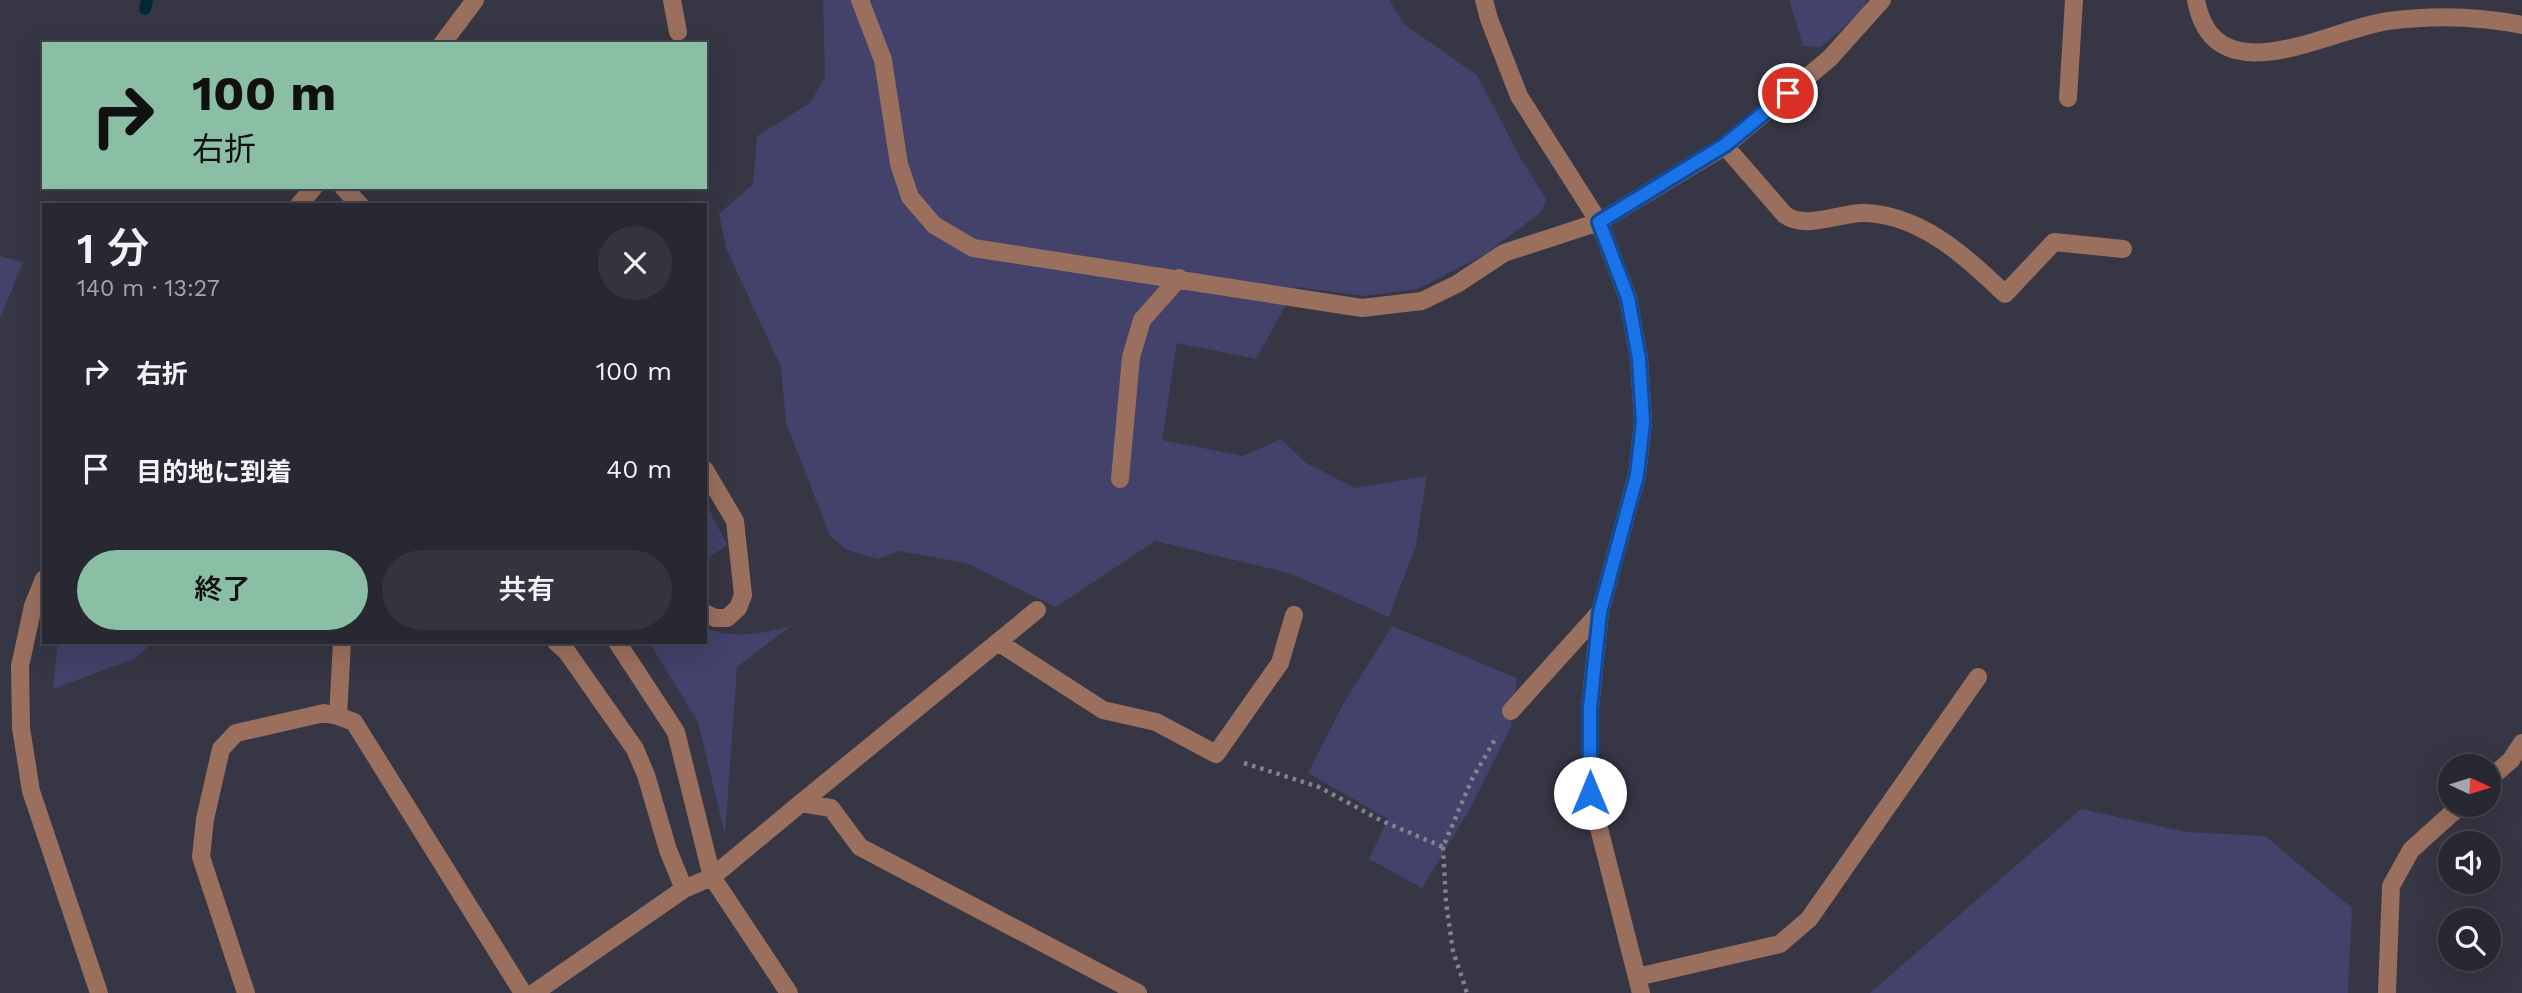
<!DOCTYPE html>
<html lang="ja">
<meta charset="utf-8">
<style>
body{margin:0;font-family:"Work Sans","Noto Sans JP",sans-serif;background:#34343f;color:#f1f3f6;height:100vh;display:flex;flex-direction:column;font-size:26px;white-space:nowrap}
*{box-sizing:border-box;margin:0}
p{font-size:23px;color:#a5a6ac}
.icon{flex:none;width:38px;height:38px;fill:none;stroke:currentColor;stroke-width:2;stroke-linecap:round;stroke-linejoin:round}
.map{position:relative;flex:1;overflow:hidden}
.panel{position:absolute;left:42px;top:203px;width:665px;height:441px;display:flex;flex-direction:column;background:#282833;border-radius:0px;box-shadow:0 7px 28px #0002,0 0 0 2px #44444e}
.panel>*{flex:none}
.hud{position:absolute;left:42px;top:42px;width:665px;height:147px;border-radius:0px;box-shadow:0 7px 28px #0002,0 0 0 2px #44444e;background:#8abfa5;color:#111;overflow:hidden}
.needle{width:46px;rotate:94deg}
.tools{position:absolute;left:2438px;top:754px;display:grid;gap:14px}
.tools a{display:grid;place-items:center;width:63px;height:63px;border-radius:50%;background:#282833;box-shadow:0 7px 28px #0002,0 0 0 2px #44444e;font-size:35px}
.pin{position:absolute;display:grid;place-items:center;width:60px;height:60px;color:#fff;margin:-30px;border:4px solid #fff;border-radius:50%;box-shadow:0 2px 7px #0007}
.me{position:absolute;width:77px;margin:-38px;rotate:0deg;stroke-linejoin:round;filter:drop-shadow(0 0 5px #0008)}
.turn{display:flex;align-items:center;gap:24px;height:147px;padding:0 35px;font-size:32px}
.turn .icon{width:91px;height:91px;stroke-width:2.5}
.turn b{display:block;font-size:49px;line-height:60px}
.round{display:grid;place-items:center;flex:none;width:74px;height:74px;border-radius:37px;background:#34343f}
.overview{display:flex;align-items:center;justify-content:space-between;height:119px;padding:0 35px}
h1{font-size:42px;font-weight:600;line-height:52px}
.cta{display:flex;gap:14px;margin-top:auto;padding:14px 35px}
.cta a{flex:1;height:80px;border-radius:42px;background:#8abfa5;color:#111;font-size:28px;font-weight:600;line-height:80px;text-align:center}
.cta a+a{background:#34343f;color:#f1f3f6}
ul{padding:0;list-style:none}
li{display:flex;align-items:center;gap:21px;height:98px;padding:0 35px}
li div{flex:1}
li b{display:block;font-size:26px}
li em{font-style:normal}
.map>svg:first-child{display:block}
.green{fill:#42426a}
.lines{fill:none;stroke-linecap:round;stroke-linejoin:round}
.stream{stroke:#022933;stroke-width:12}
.path{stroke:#83838f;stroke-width:4.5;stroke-dasharray:3.5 5;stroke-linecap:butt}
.minor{stroke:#9a6f5e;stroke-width:18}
.route-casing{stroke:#114b97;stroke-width:18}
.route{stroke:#1a73e8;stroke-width:12}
</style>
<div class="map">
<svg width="2522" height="993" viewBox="0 0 2522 993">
<rect width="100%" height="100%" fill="#363644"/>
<!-- green -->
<path class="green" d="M823,0H1389L1404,24L1477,75L1521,159L1547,200L1539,214L1485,254L1418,289L1364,296L1296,287L1256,359L1177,343L1162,440L1243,456L1281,439L1306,463L1355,488L1427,476L1416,545L1389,617L1289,573L1155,541L1056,607L966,563L899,551L878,559L847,550L830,536L786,423L781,367L726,248L719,214L753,184L757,136L810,103L825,77Z
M1789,0H1867L1862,11L1821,47L1803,46Z
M0,256L23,262L0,319Z
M705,501L727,545L705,560Z
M791,626L737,667L725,835L698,722L649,642H705V628C734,639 762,634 791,626Z
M1392,626L1517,678L1511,727L1470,809L1422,888L1369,859L1388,819L1308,773L1342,706Z
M58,642H153L136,658L53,689Z
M2081,809L2187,832L2265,836L2352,908L2348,993H1870Z"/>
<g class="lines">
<!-- stream -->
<path class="stream" d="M145,9L147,0"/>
<!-- path -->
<path class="path" d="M1244,763L1319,787L1382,821L1443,847L1472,779L1497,736
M1443,847L1446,902L1453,951L1467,993"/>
<!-- minor -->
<path class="minor" d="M672,0L678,32
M860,0L883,60L899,164L910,197L934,225L973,248L1362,308L1422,301L1457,284L1504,253L1599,222L1725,146L1830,58L1882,0
M1484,0L1489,19L1519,96L1599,222L1628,298L1639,359L1643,422L1637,475L1600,612L1590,708V793L1641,993
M2196,0C2214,99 2329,29 2388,21C2433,15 2478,16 2522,25
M442,44L475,0
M2068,98L2074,0
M1725,146L1785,215C1807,230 1838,213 1863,213C1921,214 1966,257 2005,294L2054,242L2123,249
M343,187L360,205
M299,205L314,187
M705,470L735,521L743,595L738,608L727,618H715L705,613
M1120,479L1131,357L1142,320L1179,278
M44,579L33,606L20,666L21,728L31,791L99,993
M342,642L338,716L354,722L523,993
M556,642L567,652L635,749L646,775L668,850L684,889
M617,642L676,732L712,877L789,993
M998,642L1103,710L1156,722L1216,754L1280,663L1294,615
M1511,711L1600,612
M2488,780L2511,760L2522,743
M801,803L1037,610
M1637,977L1780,944L1809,919L1978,677
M246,993L201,857L205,819L221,749L236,733L324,713L338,716
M534,993L684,889L712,877L801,803L831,808L860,847L1138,993
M2387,993L2391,886L2411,850L2461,805"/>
</g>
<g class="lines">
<!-- route casing -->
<g class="route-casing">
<path id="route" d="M1590,793V708L1600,612L1637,475L1643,422L1639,359L1628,298L1599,222L1725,145L1788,93"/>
</g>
<!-- route -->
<use href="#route" class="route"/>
</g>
</svg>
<div class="tools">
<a><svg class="needle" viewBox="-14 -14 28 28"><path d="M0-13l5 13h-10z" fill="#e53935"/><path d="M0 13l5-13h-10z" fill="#a5a6ac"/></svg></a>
<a><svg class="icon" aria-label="sound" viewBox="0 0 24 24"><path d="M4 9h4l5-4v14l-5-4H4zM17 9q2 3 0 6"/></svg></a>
<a><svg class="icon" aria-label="search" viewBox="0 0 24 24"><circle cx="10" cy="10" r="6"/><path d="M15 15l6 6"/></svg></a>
</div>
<div class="pin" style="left:1788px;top:93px;background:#d93025"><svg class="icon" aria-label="arrive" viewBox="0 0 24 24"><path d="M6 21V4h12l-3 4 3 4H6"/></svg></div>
<svg class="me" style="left:1590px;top:793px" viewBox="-20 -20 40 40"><circle r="19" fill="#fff"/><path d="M0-13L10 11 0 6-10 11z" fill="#1a73e8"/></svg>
<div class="hud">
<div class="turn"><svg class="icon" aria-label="right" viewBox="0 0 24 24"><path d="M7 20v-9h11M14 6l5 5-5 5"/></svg><div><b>100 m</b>右折</div></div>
</div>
<section class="panel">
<div class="overview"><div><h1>1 分</h1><p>140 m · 13:27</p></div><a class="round"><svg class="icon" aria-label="close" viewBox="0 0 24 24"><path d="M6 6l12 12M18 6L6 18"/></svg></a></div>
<ul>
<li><svg class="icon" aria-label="right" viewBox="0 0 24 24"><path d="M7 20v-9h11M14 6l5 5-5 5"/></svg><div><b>右折</b></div><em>100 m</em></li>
<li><svg class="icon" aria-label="arrive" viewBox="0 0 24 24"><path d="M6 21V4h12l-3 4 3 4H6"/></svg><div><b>目的地に到着</b></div><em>40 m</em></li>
</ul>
<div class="cta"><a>終了</a><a>共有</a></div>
</section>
</div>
